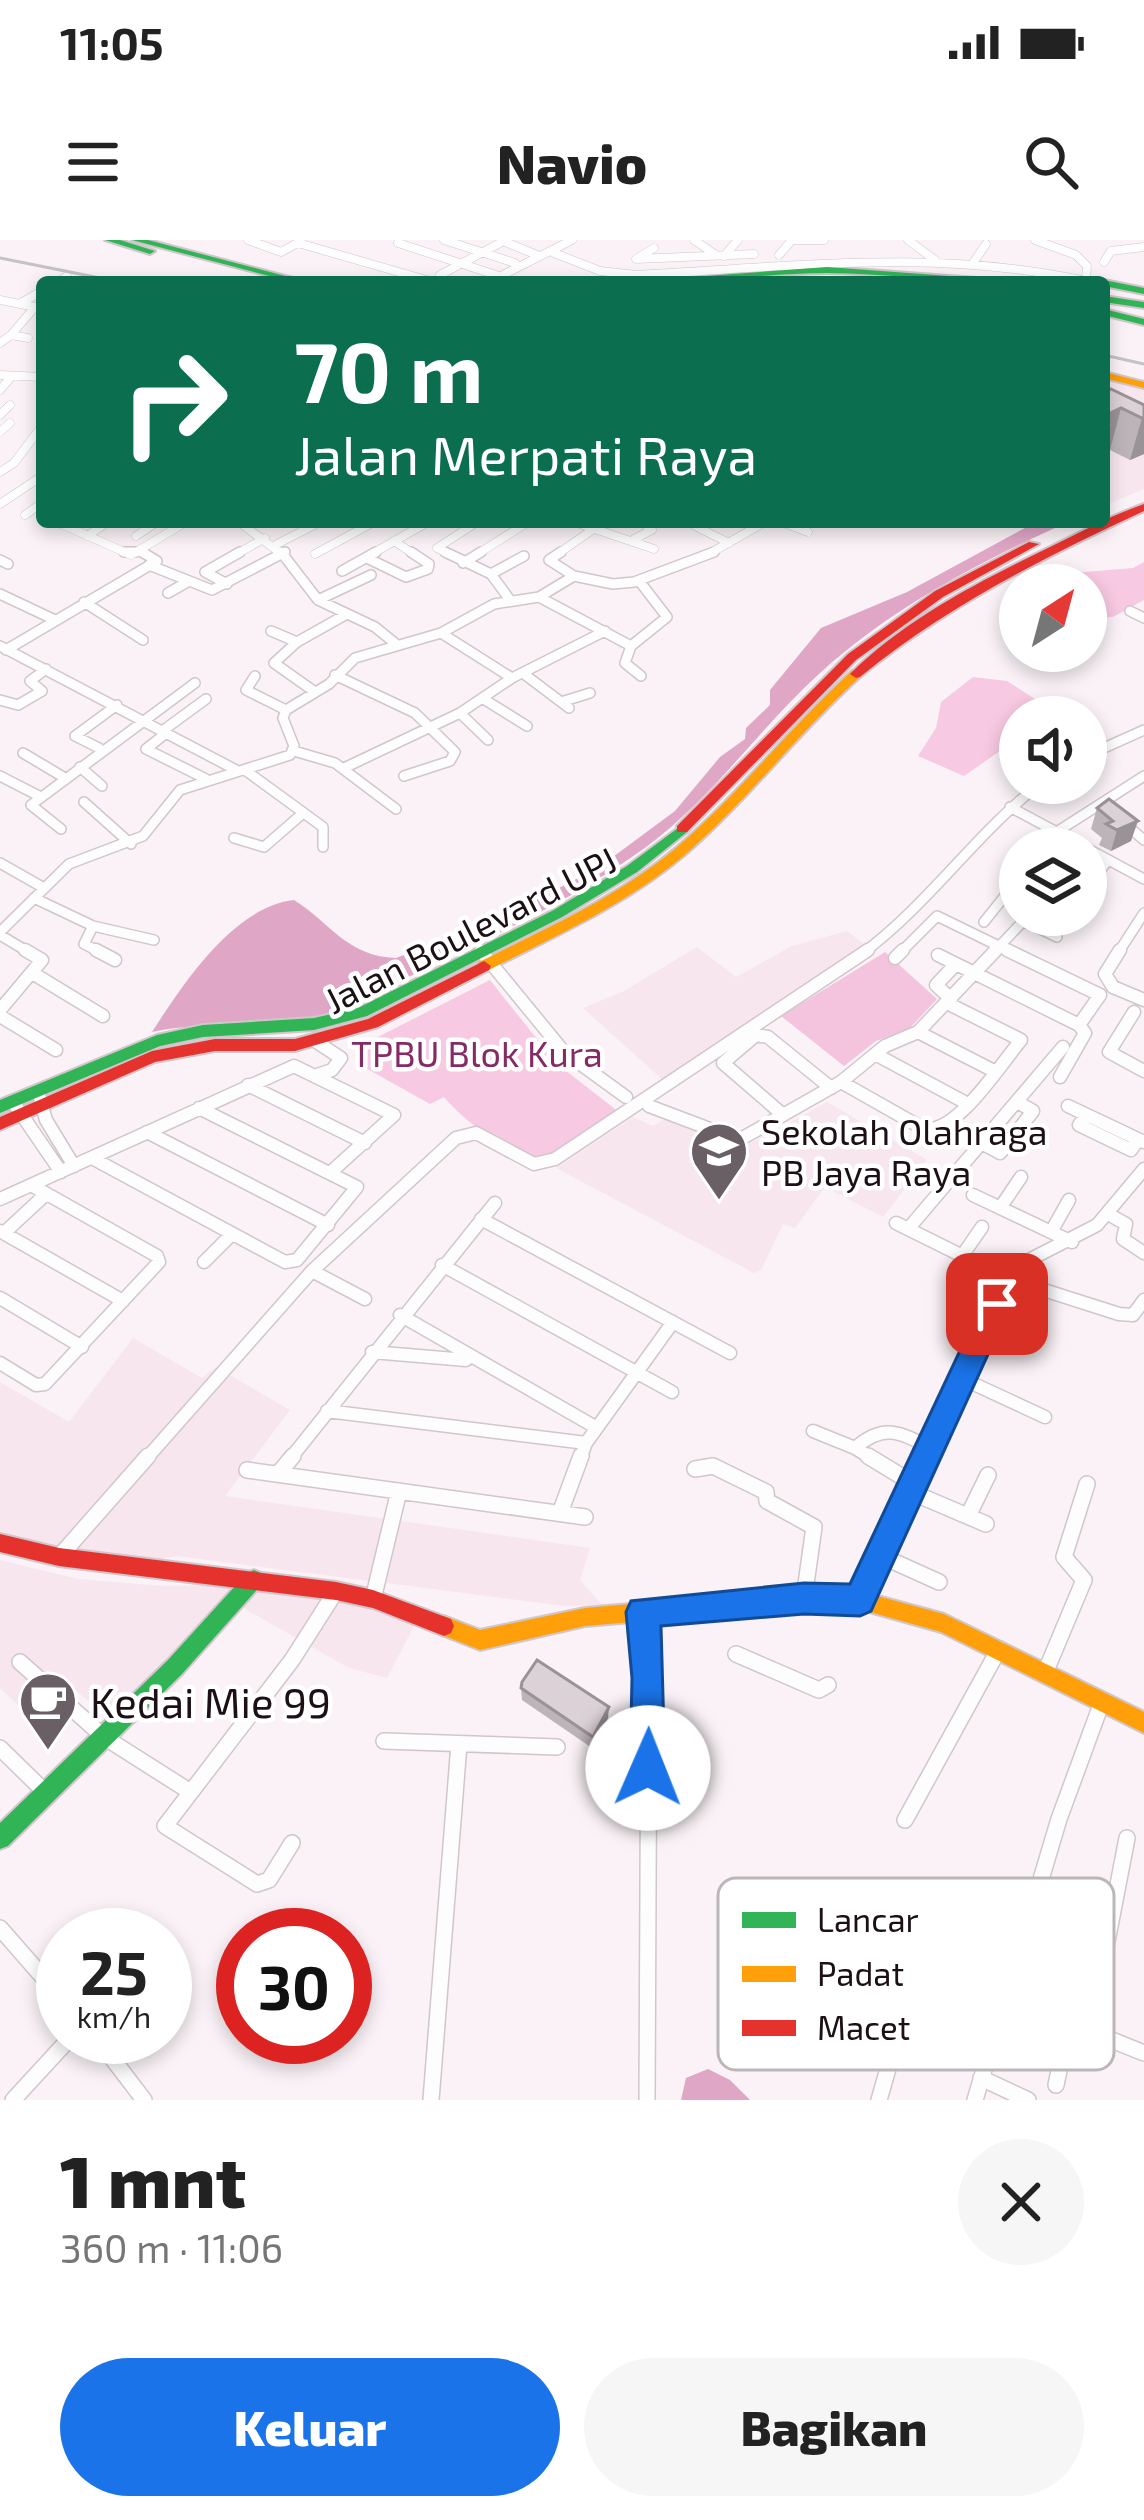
<!DOCTYPE html>
<html lang="id">
<meta charset="utf-8">
<style>
body{margin:0;font-family:"Exo 2",sans-serif;background:#f6f6f6;color:#222;height:100vh;display:flex;flex-direction:column;font-size:45px;white-space:nowrap}
*{box-sizing:border-box;margin:0}
p{font-size:39px;color:#767676}
.icon{flex:none;width:66px;height:66px;fill:none;stroke:currentColor;stroke-width:2;stroke-linecap:round;stroke-linejoin:round}
.map{position:relative;height:1860px;overflow:hidden}
.drawer{display:flex;flex-direction:column;background:#fff;flex:1}
.drawer>*{flex:none}
.top-card{position:absolute;left:36px;top:36px;width:1074px;height:252px;border-radius:12px;box-shadow:0 6px 18px #0003;background:#0b6e4f;color:#fff;overflow:hidden}
.needle{width:78px;rotate:36deg}
.buttons{position:absolute;left:999px;top:324px;display:grid;gap:24px}
.buttons a{display:grid;place-items:center;width:108px;height:108px;border-radius:50%;background:#fff;box-shadow:0 6px 18px #0003;font-size:60px}
.speed{position:absolute;left:36px;top:1668px;display:flex;gap:24px;font-size:60px;font-weight:700;text-align:center}
.speed>*{display:grid;place-content:center;width:156px;height:156px;border-radius:50%;background:#fff;box-shadow:0 6px 18px #0003;line-height:1}
.speed small{font-size:30px;font-weight:400}
.speed .limit{border:18px solid #d22;background:#fff;color:#111}
.pin{position:absolute;display:grid;place-items:center;width:102px;height:102px;color:#fff;margin:-51px;border-radius:24px;box-shadow:0 6px 18px #0006}
.me{position:absolute;width:132px;margin:-66px;rotate:1deg;stroke-linejoin:round;filter:drop-shadow(0 0 9px #0008)}
.turn{display:flex;align-items:center;gap:42px;height:252px;padding:0 60px;font-size:54px}
.turn .icon{width:156px;height:156px;stroke-width:2.5}
.turn b{display:block;font-size:84px;line-height:102px}
.round{display:grid;place-items:center;flex:none;width:126px;height:126px;border-radius:63px;background:#f6f6f6}
.summary{display:flex;align-items:center;justify-content:space-between;height:204px;padding:0 60px}
h1{font-size:72px;font-weight:800;line-height:90px}
.cta{display:flex;gap:24px;margin-top:auto;padding:24px 60px}
.cta a{flex:1;height:138px;border-radius:72px;background:#1a73e8;color:#fff;font-size:48px;font-weight:800;line-height:138px;text-align:center}
.cta a+a{background:#f6f6f6;color:#222}
.status{display:flex;justify-content:space-between;align-items:center;height:84px;padding:0 60px;background:#fff;direction:ltr}
.status svg{height:33px;fill:currentColor}
header{display:flex;justify-content:space-between;align-items:center;height:156px;padding:0 60px;background:#fff;font-size:54px;font-weight:800}
.map>svg:first-child{display:block}
.built{fill:#f7e6ee}
.green{fill:#f7c9e2}
.forest{fill:#f4c4df}
.water{fill:#dfa6c6}
.lines{fill:none;stroke-linecap:round;stroke-linejoin:round}
.street-far3-casing{stroke:#d0c6cb;stroke-width:9}
.street-far2-casing{stroke:#d0c6cb;stroke-width:12}
.street-far1-casing{stroke:#d0c6cb;stroke-width:15}
.street-casing{stroke:#d0c6cb;stroke-width:18}
.fast-casing{stroke:#d0c6cb;stroke-width:4}
.slow-casing{stroke:#d0c6cb;stroke-width:4}
.jam-casing{stroke:#d0c6cb;stroke-width:4}
.street-far3{stroke:#fefdfe;stroke-width:8}
.street-far2{stroke:#fefdfe;stroke-width:9}
.street-far1{stroke:#fefdfe;stroke-width:12}
.street{stroke:#fefdfe;stroke-width:15}
.fast{fill:#30b455;fill-rule:evenodd}
.slow{fill:#ff9f0a;fill-rule:evenodd}
.jam{fill:#e5322d;fill-rule:evenodd}
.rail{stroke:#c4c2c3;stroke-width:3}
.wall{fill:#bcb4b8}
.shaded-wall{fill:#999296}
.building{fill:#dbd1d6;stroke:#999296;stroke-width:3}
.route{fill:#1a73e8;stroke:#114b97;stroke-width:3}
.labels{text-anchor:middle;dominant-baseline:central;stroke-width:9;stroke-linejoin:round;paint-order:stroke}
.street-label{font-size:36px;fill:#1c1016;stroke:#fff}
.park-label{font-size:36px;fill:#852a64;stroke:#fff}
.poi-label{font-size:36px;fill:#1c1016;stroke:#fff;text-anchor:start}
.near-poi-label{font-size:42px;fill:#1c1016;stroke:#fff;text-anchor:start}
.key{fill:#fff;stroke:#bbb7b9;stroke-width:3}
.key-label{font-size:33px;fill:#1c1016}
</style>
<div class="status"><b>11:05</b><svg viewBox="0 0 49 12"><path d="M0 12V9h3v3zM5 12V6h3v6zM10 12V3h3v9zM15 12V0h3v12zM26 1h20v11H26zM47 4h2v5h-2z"/></svg></div>
<header><svg class="icon" aria-label="menu" viewBox="0 0 24 24"><path d="M4 6h16M4 12h16M4 18h16"/></svg>Navio<svg class="icon" aria-label="search" viewBox="0 0 24 24"><circle cx="10" cy="10" r="6"/><path d="M15 15l6 6"/></svg></header>
<div class="map">
<svg width="1144" height="1860" viewBox="0 0 1144 1860">
<rect width="100%" height="100%" fill="#faf2f6"/>
<!-- built -->
<path class="built" d="M1104,139L1144,148V249L1104,266Z
M847,691L868,707L663,840L583,768L624,751L697,707L736,737L792,706Z
M827,862L927,920L883,977L825,947L795,988L783,984L761,1030L754,1033L556,928L633,877L653,886L670,876L742,908Z
M133,1098L202,1138L216,1127L290,1170L225,1256L590,1308L580,1340L602,1365L565,1366L177,1316L147,1321L0,1295V1142L69,1182Z
M0,1320L78,1339L162,1346L254,1345L366,1364L414,1386L387,1438L349,1428L238,1365L118,1486L54,1432L18,1465L0,1448Z"/>
<!-- green -->
<path class="green" d="M1144,322V360L1113,377L1086,378V345H1065L1073,333L1133,328Z
M973,437L1007,441L1035,459L1013,473L1020,479V497L964,536L918,516L936,488L941,462Z
M490,740L556,823L620,873L541,920C504,911 468,885 444,857L430,864L362,826L366,803Z"/>
<!-- forest -->
<path class="forest" d="M885,712L937,759L909,789L876,801L844,826L781,776Z"/>
<!-- water -->
<path class="water" d="M1036,282H1068C979,322 893,367 820,433C759,488 713,558 646,607C578,657 499,693 423,730C391,745 358,765 324,775C271,791 210,779 152,792C183,744 233,667 294,660C331,683 346,716 396,718L502,677L598,628L675,571L720,517L745,499L746,488L770,465V450L821,388L907,352Z
M708,1829L730,1840L750,1860H681L686,1838Z"/>
<g class="lines">
<!-- street-far3 casing -->
<g class="street-far3-casing">
<path id="street-far3" d="M248,0L281,12L301,1
M444,0L515,23
M694,0L716,15
M792,0H824
M908,0L935,20
M503,1L537,15
M298,3L430,41L471,42
M398,3L496,35
M654,8L636,19L754,14
M554,13L600,31L637,35C789,27 936,8 1086,41L1087,26L1076,15L1035,0
M779,15L792,0
M724,16L738,0
M1104,22L1111,11L1144,7
M973,23L986,4
M440,35L500,3
M58,42L67,36
M489,42L572,0
M0,60L35,67L11,95
M21,63L42,51
M0,103L11,95L28,98
M0,135L42,137
M0,150L12,136
M0,175L10,165
M0,192L10,183
M0,232L14,223L42,186
M0,264L42,236
M25,275L42,263
M57,282L131,315
M239,282L283,315
M574,282L654,309
M781,282L808,292
M695,286L729,303
M87,296L108,282
M136,296L157,282
M634,299L652,290L641,282
M394,301L415,315
M277,304L320,282
M140,311L147,315
M315,314L374,282
M131,315L186,282
M235,315L265,298
M279,315L285,312
M370,315L428,282
M451,315L437,308L477,282
M476,315L528,282
M556,315L595,288
M707,315L765,282"/>
</g>
<!-- street-far2 casing -->
<g class="street-far2-casing">
<path id="street-far2" d="M124,312H136
M281,312L318,360L375,387L396,404
M445,312L491,334L510,360
M561,312L549,320L574,336
M367,318L406,337L428,329L429,324L411,312
M0,320L8,324
M463,323L481,312
M149,325L212,350L285,312
M342,331L376,312
M491,334L524,316
M227,344L205,332L240,312
M168,353L189,341
M0,354L55,380
M539,357L631,406L625,423L641,436
M318,360L371,335
M84,362L143,400
M1130,371L1144,378
M271,391L297,402
M441,393L512,438
M0,406L238,531
M631,406L667,377L640,342
M6,410L157,321L142,312
M524,434L569,468
M335,435L415,473L455,512L450,521L404,536
M255,436L246,450L286,470
M315,452L274,423L297,402L345,375
M482,458L527,486
M0,460L18,465L42,451L30,441L46,429
M561,462L590,453
M460,473L488,500
M165,489L206,459
M165,494L146,509L206,539
M99,508L75,496L117,465
M294,511L335,523L396,569
M23,513L65,538
M1086,516L1144,490
M80,527L102,546
M344,528L460,473L512,438L605,391
M245,530L323,587V607
M0,536L41,557
M84,562L131,604
M1010,567L1144,639
M1124,583L1144,600
M61,589L31,565L195,443
M234,598L264,607L302,574
M1042,609L1055,593L1144,536
M0,623L44,648
M1086,649L1108,620
M34,658L93,686L154,700
M1024,681L1057,697
M984,682L1020,637
M93,686L84,704L102,713
M0,692L69,624L143,596L180,550L290,515L294,506L283,478L286,470L329,444L355,418L441,393L494,364L539,357L574,336L613,344L634,342L714,312
M0,695L30,713
M863,713C930,663 976,593 1041,543
M900,713L937,676L1013,713
M993,713L1029,675
M1118,713L1144,673"/>
</g>
<!-- street-far1 casing -->
<g class="street-far1-casing">
<path id="street-far1" d="M96,710L115,720
M1120,710L1105,734L1113,747L1144,760
M481,711L564,812L626,857
M938,715L1079,785L1100,755L1007,710
M895,718L903,710
M34,734L103,776
M951,759L936,745L956,724
M0,770L42,720L25,710
M1134,772L1109,812L1144,831
M0,776L56,810
M918,792L996,832
M315,801L341,818L332,830L317,835
M875,814L968,864
M1060,837L1085,793L1079,785
M841,842L924,889C957,894 1000,825 1021,800L947,763
M248,845L365,903
M38,851L46,880L74,926
M13,862L61,932
M649,866L739,900L841,842L885,806L918,792L996,710
M1068,866L1144,902
M782,874L723,823L756,795L768,797L831,848
M1086,875L1079,885L1131,910L1138,900
M147,892L328,985
M985,905L1000,913L1033,871L1019,863
M92,918L285,1022L297,1020L357,947L199,868
M973,955L1072,1002
M0,959L294,826L394,875L331,932
M1000,968L1021,937
M1110,975L1126,984L1123,999L1144,1013
M481,979L730,1113
M896,983L1009,1039L1119,1074L1133,1075L1144,1060
M908,989L1063,807
M0,991L123,1061
M1051,992L1069,960
M4,993L46,954
M962,1016L982,987
M204,1022L232,994
M442,1025L672,1152
M312,1031L365,1059
M0,1058L82,1107
M400,1075L597,1188
M372,1112L466,1120
M0,1123L36,1145L45,1144L159,1022L157,1016L31,945
M961,1138L1045,1177
M327,1171L586,1203
M813,1191L855,1208C883,1183 900,1192 930,1208
M855,1208L873,1219
M146,1219L312,1031L456,898L476,893L534,924L555,919L868,710
M290,1219L495,963
M580,1219L586,1203L673,1082
M925,1219L1009,1039L1031,1019L1097,985L1144,929"/>
</g>
<!-- street casing -->
<g class="street-casing">
<path id="street" d="M868,1216L914,1244
M695,1229L713,1226L766,1252L767,1261L814,1287L804,1358
M247,1230L585,1277
M278,1234L293,1216
M911,1252L986,1284
M560,1273L581,1216
M968,1276L988,1235
M879,1315L939,1342
M59,1317L148,1216
M373,1359L399,1251
M859,1360L926,1216
M643,1372L649,1439L647,1860
M736,1414L819,1450L828,1445
M20,1422L104,1497L189,1551
M1045,1433L1084,1340L1064,1317L1087,1244
M384,1501L557,1507
M0,1508L46,1553
M905,1580L999,1409
M292,1603L269,1640L257,1644L165,1586L292,1420L336,1351
M830,1664L1007,1758L1144,1813
M0,1688L63,1760
M806,1746L895,1795
M1090,1790L1127,1598
M96,1797L144,1860
M981,1838L1028,1860
M1056,1845L1069,1782
M13,1860L71,1797
M431,1860L459,1504
M879,1860L921,1714L952,1665L1025,1702
M975,1860L1059,1579L1102,1462"/>
</g>
<!-- fast casing -->
<g class="fast-casing">
<path id="fast" d="M105,0H120L155,11L150,14Z
M132,0H148L308,42H292Z
M827,27L990,39L995,42C939,42 883,33 827,33C772,33 716,42 660,42L665,39Z
M1104,40L1144,48V54L1104,46V42H1100Z
M1104,56L1144,62V68L1104,62Z
M1104,69L1144,79V85L1104,75Z
M682,585L689,589L687,592L637,632L562,677L367,776L314,790L203,797L160,806L0,873V860L157,795L203,785L314,778L358,768L552,671L627,626Z
M254,1330L261,1333L264,1339L261,1345L182,1434L8,1606L0,1609V1583L168,1420L247,1333Z"/>
</g>
<!-- slow casing -->
<g class="slow-casing">
<path id="slow" d="M1104,132L1144,142V148L1104,138Z
M856,430L862,434L860,437C799,492 749,559 687,613C628,664 557,695 489,730H479L477,726L479,722C547,688 618,657 677,607C740,553 790,487 852,431Z
M804,1349L859,1351L944,1374L1144,1472V1493L941,1392L859,1369L804,1367L585,1386L480,1410L437,1393L434,1386L437,1379L444,1376L480,1390L585,1368Z"/>
</g>
<!-- jam casing -->
<g class="jam-casing">
<path id="jam" d="M1144,264V271C1043,318 947,366 860,437L856,438L850,434C906,378 982,340 1052,306C1083,291 1112,275 1144,264Z
M1029,302L1039,304L943,357L856,420L687,592H677V586L848,414L935,351Z
M484,721L491,726L489,730L378,787L295,811H215L155,822L0,890V877L152,811L215,799H295L368,779Z
M0,1294L59,1308L336,1342L373,1350L451,1379L454,1386L451,1393L444,1396L373,1368L336,1360L59,1326L0,1312Z"/>
</g>
<!-- street-far3 -->
<use href="#street-far3" class="street-far3"/>
<!-- street-far2 -->
<use href="#street-far2" class="street-far2"/>
<!-- street-far1 -->
<use href="#street-far1" class="street-far1"/>
<!-- street -->
<use href="#street" class="street"/>
<!-- fast -->
<use href="#fast" class="fast"/>
<!-- slow -->
<use href="#slow" class="slow"/>
<!-- jam -->
<use href="#jam" class="jam"/>
<!-- rail -->
<path class="rail" d="M0,18L120,42
M1104,115L1144,124"/>
</g>
<!-- wall -->
<path class="wall" d="M1104,153L1144,164V163V214L1130,220L1110,210L1107,211L1104,225Z
M1109,559L1131,601L1111,611L1099,605L1102,598L1091,589L1097,568Z
M521,1448L608,1478L592,1508L522,1460Z"/>
<!-- shaded-wall -->
<path class="shaded-wall" d="M1121,168L1110,210L1107,211L1104,225V176Z
M1144,177V214L1130,220L1142,178Z
M1138,581L1131,601L1111,611L1117,590Z
M609,1467L608,1478L592,1508L593,1497Z"/>
<!-- building -->
<path class="building" d="M1111,149L1144,165V177L1142,178L1121,168L1104,176V153Z
M1104,180L1114,185L1104,190Z
M1109,559L1138,581L1117,590L1106,584L1113,581L1097,568Z
M537,1420L609,1467L593,1497L521,1448L522,1442Z"/>
<!-- route -->
<path class="route" d="M997,1052L1007,1055L1011,1064L871,1371L860,1376L804,1374L661,1386L665,1528L660,1541L648,1546L635,1541L630,1528L632,1438L626,1372L631,1361L804,1343L850,1344L982,1064L986,1055Z"/>
<!-- icons -->
<defs>
<g id="school-pin" transform="scale(3)"><path d="M0 17L-7.5 6A9.5 9.5 0 1 1 7.5 6Z" fill="#6a5f64" stroke="#fff"/><path d="M0-5L7-2L0 1L-7-2ZM-4 1L0 2.5L4 1V4Q0 6-4 4Z" fill="#fff"/></g>
<g id="cafe-pin" transform="scale(3)"><path d="M0 17L-7.5 6A9.5 9.5 0 1 1 7.5 6Z" fill="#6a5f64" stroke="#fff"/><path d="M-5.5-4.5H6V0H3Q3 3.5 0 3.5H-2.5Q-5.5 3.5-5.5 0ZM3-3.2v2h1.7v-2ZM-6 4.5H4V6H-6Z" fill="#fff"/></g>
</defs>
<g fill-rule="evenodd">
<use href="#school-pin" x="719" y="911"/>
<use href="#cafe-pin" x="48" y="1461"/>
</g>
<g class="labels">
<!-- street labels -->
<g class="street-label">
<text transform="translate(470 689) rotate(-27)">Jalan Boulevard UPJ</text>
</g>
<!-- park labels -->
<g class="park-label">
<text x="477" y="812">TPBU Blok Kura</text>
</g>
<!-- poi labels -->
<g class="poi-label">
<text x="761" y="890">Sekolah Olahraga<tspan x="761" dy="41">PB Jaya Raya</tspan></text>
</g>
<!-- near-poi labels -->
<g class="near-poi-label">
<text x="90" y="1461">Kedai Mie 99</text>
</g>
</g>
<!-- legend -->
<rect x="718" y="1638" width="396" height="192" rx="18" class="key"/>
<rect x="742" y="1672" width="54" height="16" fill="#30b455"/>
<rect x="742" y="1726" width="54" height="16" fill="#ff9f0a"/>
<rect x="742" y="1780" width="54" height="16" fill="#e5322d"/>
<g class="key-label">
<text x="817" y="1692">Lancar</text>
<text x="817" y="1746">Padat</text>
<text x="817" y="1800">Macet</text>
</g>
</svg>
<div class="buttons">
<a><svg class="needle" viewBox="-14 -14 28 28"><path d="M0-13l5 13h-10z" fill="#e53935"/><path d="M0 13l5-13h-10z" fill="#767676"/></svg></a>
<a><svg class="icon" aria-label="sound" viewBox="0 0 24 24"><path d="M4 9h4l5-4v14l-5-4H4zM17 9q2 3 0 6"/></svg></a>
<a><svg class="icon" aria-label="layers" viewBox="0 0 24 24"><path d="M12 4l9 5-9 5-9-5zM3 14l9 5 9-5"/></svg></a>
</div>
<div class="speed"><div>25<small>km/h</small></div><div class="limit">30</div></div>
<div class="pin" style="left:997px;top:1064px;background:#d93025"><svg class="icon" aria-label="arrive" viewBox="0 0 24 24"><path d="M6 21V4h12l-3 4 3 4H6"/></svg></div>
<svg class="me" style="left:648px;top:1528px" viewBox="-20 -20 40 40"><circle r="19" fill="#fff"/><path d="M0-13L10 11 0 6-10 11z" fill="#1a73e8"/></svg>
<div class="top-card">
<div class="turn"><svg class="icon" aria-label="right" viewBox="0 0 24 24"><path d="M7 20v-9h11M14 6l5 5-5 5"/></svg><div><b>70 m</b>Jalan Merpati Raya</div></div>
</div>
</div>
<section class="drawer">
<div class="summary"><div><h1>1 mnt</h1><p>360 m · 11:06</p></div><a class="round"><svg class="icon" aria-label="close" viewBox="0 0 24 24"><path d="M6 6l12 12M18 6L6 18"/></svg></a></div>
<div class="cta"><a>Keluar</a><a>Bagikan</a></div>
</section>
